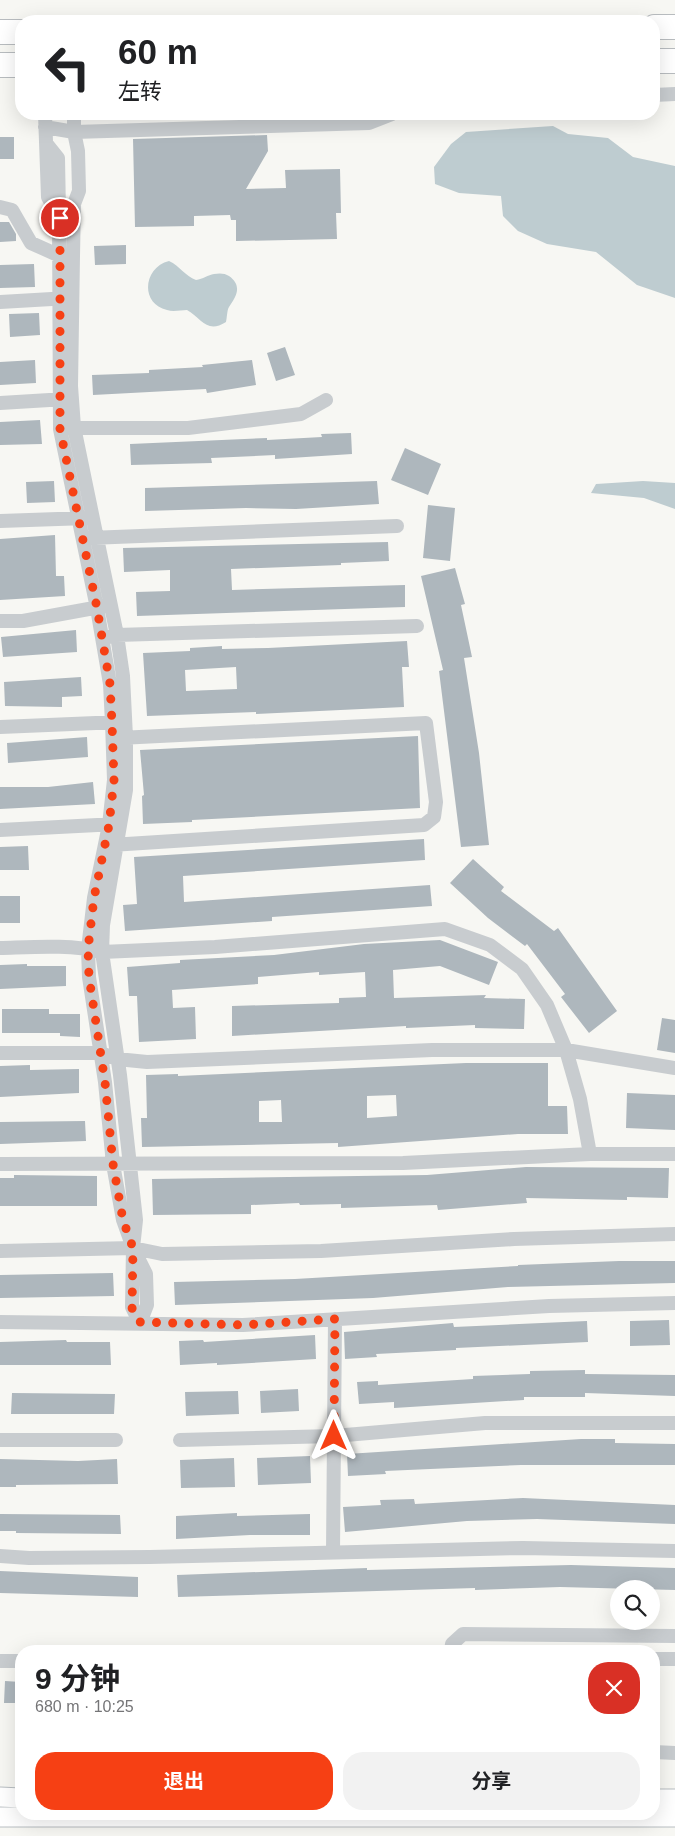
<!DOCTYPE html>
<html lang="zh">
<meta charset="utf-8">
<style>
body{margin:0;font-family:Arial,"Noto Sans SC",sans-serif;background:#f2f2f2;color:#202124;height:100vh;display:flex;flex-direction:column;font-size:19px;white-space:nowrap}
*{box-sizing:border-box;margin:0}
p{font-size:16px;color:#757577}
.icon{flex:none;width:28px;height:28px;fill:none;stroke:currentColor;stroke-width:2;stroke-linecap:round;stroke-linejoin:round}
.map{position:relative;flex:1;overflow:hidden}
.sheet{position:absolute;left:15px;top:1645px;width:645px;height:175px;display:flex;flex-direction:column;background:#fff;border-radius:20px;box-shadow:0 5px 20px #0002}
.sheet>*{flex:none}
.guide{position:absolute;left:15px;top:15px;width:645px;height:105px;border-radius:20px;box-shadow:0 5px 20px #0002;background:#fff;color:#202124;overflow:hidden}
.controls{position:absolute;left:610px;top:1580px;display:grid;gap:10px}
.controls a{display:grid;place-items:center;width:50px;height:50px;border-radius:50%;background:#fff;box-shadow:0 5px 20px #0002;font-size:25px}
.pin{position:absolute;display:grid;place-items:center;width:42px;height:42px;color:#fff;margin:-21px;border:2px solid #fff;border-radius:50%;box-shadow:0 1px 5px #0007}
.me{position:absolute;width:55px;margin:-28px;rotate:0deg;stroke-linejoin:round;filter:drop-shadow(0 0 4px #0008)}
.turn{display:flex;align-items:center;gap:18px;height:105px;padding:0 20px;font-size:22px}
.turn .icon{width:65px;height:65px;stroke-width:2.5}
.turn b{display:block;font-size:35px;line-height:42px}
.round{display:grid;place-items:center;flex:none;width:52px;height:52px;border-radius:20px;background:#f2f2f2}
.summary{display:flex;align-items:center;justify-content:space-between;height:85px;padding:0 20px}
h1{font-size:30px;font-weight:700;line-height:38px}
.cta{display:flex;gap:10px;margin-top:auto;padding:10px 20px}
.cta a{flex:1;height:58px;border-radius:20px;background:#f64014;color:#fff;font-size:20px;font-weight:700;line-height:58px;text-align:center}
.cta a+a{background:#f2f2f2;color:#202124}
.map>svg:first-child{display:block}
.water{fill:#beccd0}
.building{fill:#aeb7bd;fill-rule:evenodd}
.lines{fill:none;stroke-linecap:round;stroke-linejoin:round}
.secondary-casing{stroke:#b8bec2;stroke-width:21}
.highway-casing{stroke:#b8bcbf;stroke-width:26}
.street{stroke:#c8cccf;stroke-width:14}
.secondary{stroke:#fff;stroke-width:19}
.highway{stroke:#fff;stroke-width:24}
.route{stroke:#f64014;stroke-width:9;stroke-dasharray:0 16.2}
</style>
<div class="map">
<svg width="675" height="1836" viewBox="0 0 675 1836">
<rect width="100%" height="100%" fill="#f7f7f3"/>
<!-- water -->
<path class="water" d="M553,126L568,134L608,138L633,157L675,166V298L637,285L596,252L547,244L518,231L503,216L501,196L459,193L435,184L434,167L451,144L466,132Z
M169,261C180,266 185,276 196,280C203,279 208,275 214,274C219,273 225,273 229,276C243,286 236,297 229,307C227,310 227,318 226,322C207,334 202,319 187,310C181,310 173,312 167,310C139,303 144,267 169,261Z
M643,481L675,483V509L644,498L591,493L596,484Z"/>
<!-- building -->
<path class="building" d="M267,135L268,151L246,189L286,188L285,170L340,169L341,213H336L337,239L236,241V220H231L230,215L194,216V226L135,227L133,139Z
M0,137H14V159H0Z
M0,222H9L16,234V241L0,242Z
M126,245V264L95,265L94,246Z
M34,264L35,287L0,288V265Z
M39,313L40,335L10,337L9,314Z
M285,347L295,375L276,381L267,353Z
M35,360L36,383L0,385V362Z
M252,360L256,385L207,393L206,389L93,395L92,375L149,373V370L203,367L202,365Z
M40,420L42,444L0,445V422Z
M351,433L352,454L275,459V455L211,458L212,463L131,465L130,444L267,438V440L322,437L321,434Z
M405,448L441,464L428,495L391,480Z
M54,481L55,502L27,503L26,482Z
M377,481L379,504L296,509L246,508L145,511V488Z
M428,505L455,508L450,561L423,558Z
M55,535L56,576H64L65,596L0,600V539Z
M388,542L389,561L341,563V565L231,569L232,590L405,585V607L137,616L136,592L170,591V570L124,572L123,548Z
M455,568L465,604L461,605L472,657L464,658L479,753L489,845L461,847L439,671L443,670L421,576Z
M76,630L77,652L3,657L1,637Z
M407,641L409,667H402L404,707L256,714V712L147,716L143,653L190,651V648L222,646V649L268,648ZM236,667L237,689L186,691L185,670Z
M81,677L82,696L62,697V707L5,706L4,682Z
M418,736L420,808L192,820V822L143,824L142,796L144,795L140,750Z
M87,737L88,757L8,763L7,743Z
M93,782L95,804L0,809V787H48Z
M424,839L425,860L183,876L184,902L430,885L432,906L272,917V921L125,931L123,905L137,904L134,857Z
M28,846L29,870H0V847Z
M473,859L504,887L501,891L554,931L558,928L617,1011L589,1033L561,997L565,994L527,944L525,946L488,918L450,883Z
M0,896H20V923H0Z
M440,940L498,962L489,985L440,966L393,970L394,998L486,995L484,998L525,999L524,1029L475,1028V1025L406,1028V1026L232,1036V1006L339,1003V998L366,997L365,972L319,975V972L258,977V984L172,990L173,1008L195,1007L196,1039L139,1042L137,996H129L127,967L180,963V960L274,955L364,944Z
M27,964V966H66V986L0,989V965Z
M2,1009H49V1014H80V1037L60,1036V1033H2Z
M662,1018L675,1020V1053L657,1050Z
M466,1063H548V1106H567L568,1134H518L338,1147V1143L142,1147L141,1118H147L146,1075L178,1074V1076ZM396,1095L397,1116L367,1118V1096ZM281,1100L282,1122H259V1101Z
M30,1065V1070L79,1069V1093L0,1097V1066Z
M627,1093L675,1095V1130L626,1128Z
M85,1121L86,1141L0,1144V1122Z
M526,1167L669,1168L668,1198L627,1197V1200L526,1198L527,1203L438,1210L437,1205L341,1208V1204L300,1205L299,1203L251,1205V1214L153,1215L152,1179L427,1175Z
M14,1175L97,1176V1206H0V1178H14Z
M619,1261H675V1283L508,1287L373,1298L175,1305L174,1282L295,1279L518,1266V1265Z
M113,1273L114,1296L0,1298V1275Z
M669,1320L670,1345L630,1346V1321Z
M587,1321L588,1342L456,1348V1350L376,1354L377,1357L345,1359L344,1332L453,1323L454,1327Z
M315,1335L316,1359L217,1365V1363L180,1365L179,1341L203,1340L204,1342Z
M66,1340L67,1342H110L111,1365H0V1342Z
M585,1370V1374L675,1375V1396L585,1393V1397H524V1400L394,1408V1402L359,1404L357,1382L378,1381V1385L473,1379V1376L530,1374V1371Z
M298,1389L299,1411L261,1413L260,1391Z
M238,1391L239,1414L186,1416L185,1392Z
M12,1393L115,1394L114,1414H11Z
M581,1439H615V1443L675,1444V1465H521L385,1471L386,1474L348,1476L347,1454Z
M310,1456L311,1483L258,1485L257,1458Z
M234,1458L235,1487L181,1488L180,1460Z
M0,1459L78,1461L117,1459L118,1484L16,1485V1487H0Z
M523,1498L675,1505V1524L537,1519L467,1521L345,1532L343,1507L381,1505L380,1500L414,1499L415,1504Z
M237,1513V1516L310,1514V1535H250L176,1539V1516Z
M0,1514L120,1515L121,1534L16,1533V1531H0Z
M571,1565L675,1568V1590L560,1587L475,1590V1588L178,1597L177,1575L367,1568V1570Z
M0,1571L138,1577V1597L0,1593Z
M5,1681L21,1682V1703H4Z"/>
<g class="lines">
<!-- secondary casing -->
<g class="secondary-casing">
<path id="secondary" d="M0,1797L21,1798
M654,1799H675
M0,1817H675"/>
</g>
<!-- highway casing -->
<g class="highway-casing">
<path id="highway" d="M654,27H675
M0,32H21
M654,61H675
M0,65H21"/>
</g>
<!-- street -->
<path class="street" d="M654,95L675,94
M45,114L48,197L59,218L60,429L97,608L110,684L112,723L114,780L109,825L94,898L88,949L89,977L105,1082L113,1164L123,1220L133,1248L146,1274L147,1305L140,1323L132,1307L133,1248L136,1220L120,1075L102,952L103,925L126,790V737L123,676L117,635L74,427L71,386L73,256L74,204L79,191L78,151L74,132V114
M45,127L74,132L369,123L392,114
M46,143L58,158L59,213
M0,207L12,210L31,243L60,256H67
M0,302L69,298
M0,403L66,399
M67,428H188L301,414L326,400
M0,521L87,518
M89,538L397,526
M0,621H23L105,606
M108,637L117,635L417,626
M0,727L120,722
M0,830L117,824
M111,845L424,825L434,817L436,802L426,723L119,738
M0,948C34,947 69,944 102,952L215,947L445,929L490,945L522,969L547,1005L566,1050L675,1068
M0,1053H101L117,1059L147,1062L432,1050H566L580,1099L590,1154
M0,1164L403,1163L590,1154H675
M0,1251L133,1248L162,1254L321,1251L514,1239L675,1234
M0,1322L243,1325L549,1306L675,1303
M0,1440H116
M180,1440L334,1436L485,1423H675
M333,1552L335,1319
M0,1556L29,1558L150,1557L523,1548L675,1551
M451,1651L452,1644L463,1634L675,1636
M654,1659H675
M0,1661H21
M654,1752L675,1753"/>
<!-- secondary -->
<use href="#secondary" class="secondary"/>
<!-- highway -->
<use href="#highway" class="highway"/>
</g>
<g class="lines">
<!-- route -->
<path class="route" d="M60,218V429L97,608L110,684L112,723L114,780L109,825L94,898L88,949L89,977L105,1082L113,1164L123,1220L133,1248L132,1308L140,1322L243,1325L335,1319L334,1436"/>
</g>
</svg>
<div class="controls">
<a><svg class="icon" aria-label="search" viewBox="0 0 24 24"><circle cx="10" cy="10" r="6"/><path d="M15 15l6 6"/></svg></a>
</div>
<div class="pin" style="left:60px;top:218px;background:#d93025"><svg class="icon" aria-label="arrive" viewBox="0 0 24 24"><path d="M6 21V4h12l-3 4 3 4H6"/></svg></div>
<svg class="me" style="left:334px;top:1436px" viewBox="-20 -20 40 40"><path d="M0-17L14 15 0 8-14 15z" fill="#f64014" stroke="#fff" stroke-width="4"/></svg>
<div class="guide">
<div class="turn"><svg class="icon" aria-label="left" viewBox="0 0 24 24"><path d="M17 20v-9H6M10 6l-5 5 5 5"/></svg><div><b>60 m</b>左转</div></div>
</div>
<section class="sheet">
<div class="summary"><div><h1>9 分钟</h1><p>680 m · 10:25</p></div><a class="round" style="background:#d93025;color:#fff"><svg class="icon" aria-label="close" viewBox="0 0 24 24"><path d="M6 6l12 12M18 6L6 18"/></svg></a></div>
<div class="cta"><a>退出</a><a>分享</a></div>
</section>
</div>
